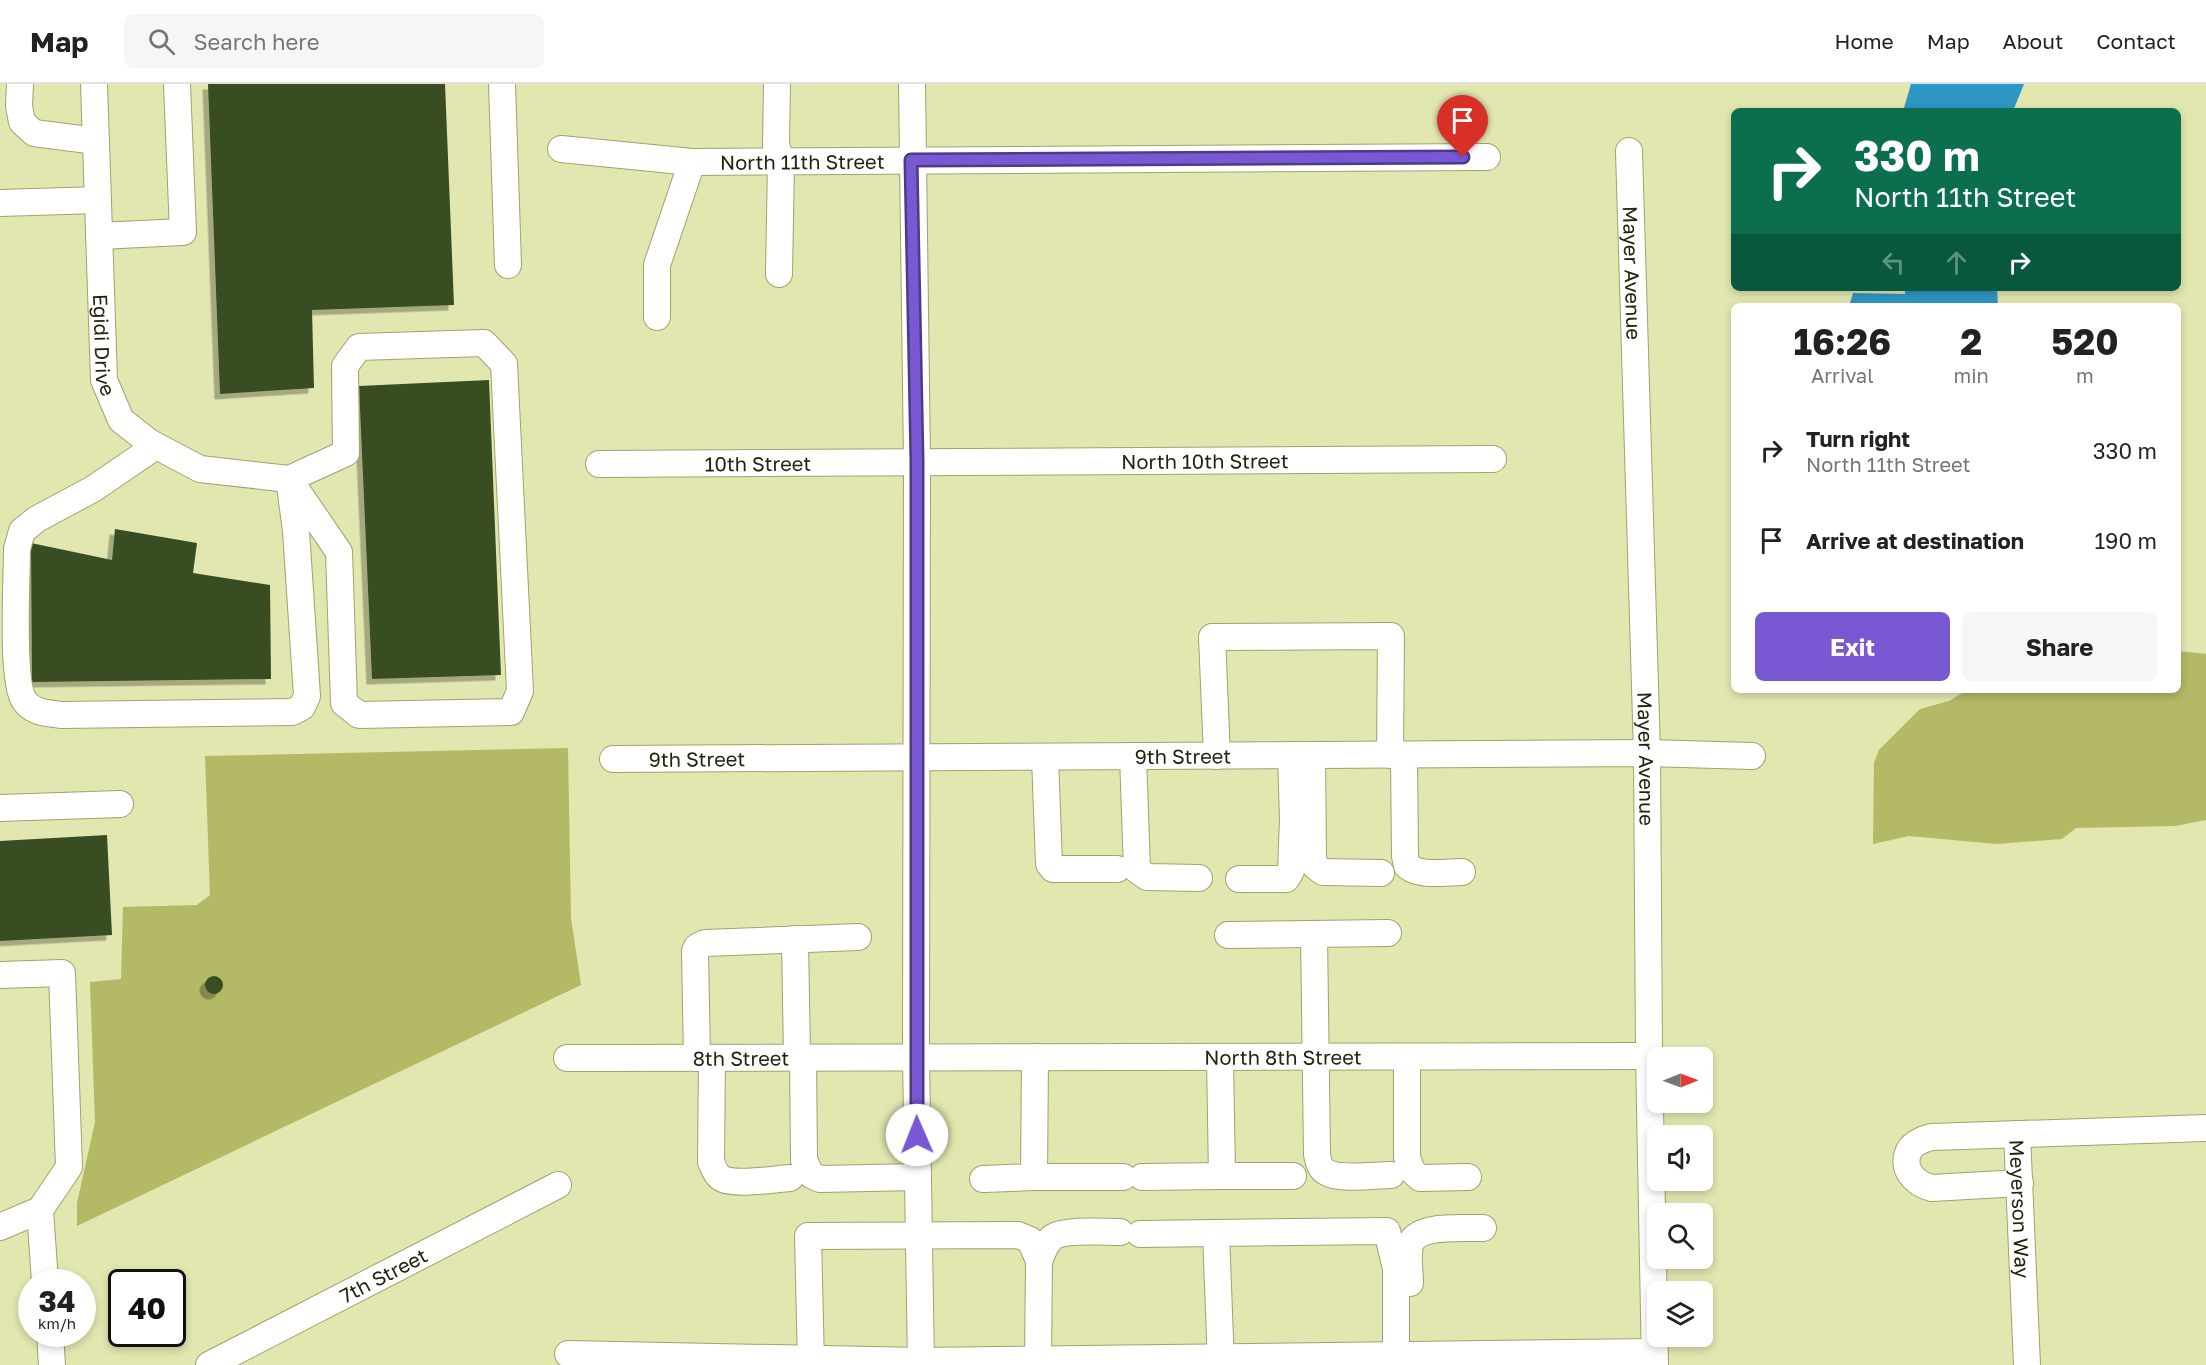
<!DOCTYPE html>
<style>
body{margin:0;font-family:"Golos Text",sans-serif;background:#f6f6f6;color:#222;height:100vh;display:flex;flex-direction:column;font-size:22px;white-space:nowrap}
*{box-sizing:border-box;margin:0}
p{font-size:20px;color:#767676}
.icon{flex:none;width:33px;height:33px;fill:none;stroke:currentColor;stroke-width:2;stroke-linecap:round;stroke-linejoin:round}
.map{position:relative;flex:1;overflow:hidden}
.details{position:absolute;left:1731px;top:219px;width:450px;height:390px;display:flex;flex-direction:column;background:#fff;border-radius:9px;box-shadow:0 3px 9px #0003}
.details>*{flex:none}
.banner{position:absolute;left:1731px;top:24px;width:450px;height:183px;border-radius:9px;box-shadow:0 3px 9px #0003;background:#0b6e4f;color:#fff;overflow:hidden}
.needle{width:39px;rotate:89deg}
.tools{position:absolute;left:1647px;top:963px;display:grid;gap:12px}
.tools a{display:grid;place-items:center;width:66px;height:66px;border-radius:9px;background:#fff;box-shadow:0 3px 9px #0003;font-size:30px}
.speed{position:absolute;left:18px;top:1185px;display:flex;gap:12px;font-size:30px;font-weight:700;text-align:center}
.speed>*{display:grid;place-content:center;width:78px;height:78px;border-radius:50%;background:#fff;box-shadow:0 3px 9px #0003;line-height:1}
.speed small{font-size:15px;font-weight:400}
.speed .limit{border:3px solid #111;border-radius:9px;background:#fff;color:#111}
.pin{position:absolute;display:grid;place-items:center;width:51px;height:51px;color:#fff;margin:-62px -26px;border-radius:50% 50% 50% 0;rotate:-45deg;box-shadow:0 0 6px #0007}
.pin .icon{rotate:45deg}
.me{position:absolute;width:66px;margin:-33px;rotate:359deg;stroke-linejoin:round;filter:drop-shadow(0 0 4px #0008)}
.turn{display:flex;align-items:center;gap:21px;height:126px;padding:0 24px;font-size:27px}
.turn .icon{width:78px;height:78px;stroke-width:2.5}
.turn b{display:block;font-size:42px;line-height:51px}
.lanes{display:flex;align-items:center;height:57px;padding:0 24px;background:#0003;justify-content:center;gap:30px;direction:ltr}
.lanes .off{opacity:.35}
.eta{display:flex;justify-content:space-evenly;align-items:center;height:102px;text-align:center}
.eta b{font-size:36px;font-weight:700;line-height:42px}
.cta{display:flex;gap:12px;margin-top:auto;padding:12px 24px}
.cta a{flex:1;height:69px;border-radius:9px;background:#7959d3;color:#fff;font-size:24px;font-weight:700;line-height:69px;text-align:center}
.cta a+a{background:#f6f6f6;color:#222}
ul{padding:0;list-style:none}
li{display:flex;align-items:center;gap:18px;height:90px;padding:0 24px}
li div{flex:1}
li b{display:block;font-size:22px}
li em{font-style:normal}
header{display:flex;align-items:center;gap:36px;box-sizing:border-box;height:84px;padding:0 30px;background:#fff;border-bottom:2px solid #e0e0e0}
header strong{font-size:28px}
nav{display:flex;gap:33px;margin-inline-start:auto;font-size:21px}
.search{width:420px;height:54px;background:#f6f6f6;display:flex;align-items:center;gap:15px;box-sizing:border-box;padding:0 21px;border-radius:9px;color:#767676;font-size:22px}
.map>svg:first-child{display:block}
.green{fill:#b4b965}
.water{fill:#2e96c3}
.building{fill:#384e23;filter:url(#shadow)}
.lines{fill:none;stroke-linecap:round;stroke-linejoin:round}
.minor-casing{stroke:#9fa36e;stroke-width:28}
.minor{stroke:#fff;stroke-width:26}
.route-casing{stroke:#4f3a89;stroke-width:15}
.route{stroke:#7959d3;stroke-width:10}
.labels{text-anchor:middle;dominant-baseline:central;stroke-width:6;stroke-linejoin:round;paint-order:stroke}
.street-label{font-size:20px;fill:#23240f;stroke:#e2e6af}
</style>
<header>
<strong>Map</strong>
<div class="search"><svg class="icon" aria-label="search" viewBox="0 0 24 24"><circle cx="10" cy="10" r="6"/><path d="M15 15l6 6"/></svg>Search here</div>
<nav><a>Home</a><a>Map</a><a>About</a><a>Contact</a></nav>
</header>
<div class="map">
<svg width="2206" height="1281" viewBox="0 0 2206 1281">
<defs>
<filter id="shadow"><feDropShadow dx="-5.5" dy="5.5" stdDeviation="0" flood-color="#0004"/></filter>
</defs>
<rect width="100%" height="100%" fill="#e2e6af"/>
<!-- green -->
<path class="green" d="M2178,567L2206,570V736L2175,742L2076,744L2062,755L1996,760L1909,752L1873,760L1874,679L1879,666L1920,625L1949,617L1967,606H2178Z
M568,664L571,834L581,901L77,1142V1119L95,1038L90,898L121,895L123,823L197,821L210,811L205,672Z"/>
<!-- water -->
<path class="water" d="M1911,0H2024L2013,27H1903Z
M1905,204H1997L1998,222H1849L1853,209L1905,210Z"/>
<!-- building -->
<path class="building" d="M208,0H445L454,221L312,226L314,304L220,310Z
M489,296L501,591L372,595L359,302Z
M115,445L197,459L193,489L270,501L271,595L32,598L31,459L112,476Z
M107,751L112,851L0,857V757Z
M205 901a9 9 0 1 1 18 0a9 9 0 1 1-18 0Z"/>
<g class="lines">
<!-- minor casing -->
<g class="minor-casing">
<g id="minor">
<path d="M20,0L19,22L22,38L34,49L96,57"/>
<path id="s1" d="M94,0L104,296L121,336L149,358L200,385L289,395"/>
<path d="M502,0L508,181"/>
<path d="M777,0L776,61L781,77L779,190"/>
<path d="M912,0L917,377L916,973L921,1281"/>
<path id="s2" d="M561,65L692,78L1487,73"/>
<path id="s3" d="M1629,67L1647,669L1649,972L1655,1281"/>
<path d="M0,119L98,116"/>
<path d="M99,152L183,148L177,0"/>
<path d="M657,233V181L692,78"/>
<path d="M484,259L504,280L520,607L511,628L359,631L344,619L339,468L289,395L346,369L345,282L359,263Z"/>
<path d="M156,362L93,405L37,435L22,447L17,465C17,493 11,597 24,616C32,629 48,629 61,631L292,628L302,623L307,612L296,447L290,402"/>
<path id="s4" d="M599,380L1493,375"/>
<path d="M1312,671L1313,774L1315,782L1323,788L1381,789"/>
<path d="M1404,671L1405,772L1407,782C1421,793 1445,788 1462,788"/>
<path d="M1133,672L1137,786L1147,793L1199,794"/>
<path d="M1217,672L1212,553L1391,552L1390,671"/>
<path d="M1045,673L1049,780L1053,785H1117"/>
<path id="s5" d="M613,675L1647,669L1752,672"/>
<path d="M0,724L120,720"/>
<path d="M1239,795H1286L1291,787L1293,735L1291,671"/>
<path d="M1314,850L1317,1070C1318,1078 1320,1086 1328,1089C1342,1096 1375,1091 1391,1091"/>
<path d="M1228,851L1388,849"/>
<path d="M795,855L797,974"/>
<path d="M0,891L62,889L69,1083L40,1126L0,1143"/>
<path d="M803,973L804,1076L811,1091L820,1095L918,1093"/>
<path d="M1220,973L1222,1092H1293"/>
<path d="M1407,973V1073L1412,1087L1420,1094L1468,1093"/>
<path id="s6" d="M567,974L1649,972"/>
<path d="M697,974L695,867L697,863L705,859L858,853"/>
<path d="M712,974L711,1078C714,1084 715,1090 721,1094C734,1102 774,1095 790,1094"/>
<path id="s7" d="M2017,1050L2027,1281"/>
<path d="M1034,1093H1123"/>
<path d="M1142,1093L1222,1092"/>
<path d="M983,1095L1034,1093L1035,973"/>
<path d="M2020,1099L1932,1104C1915,1100 1899,1084 1910,1065C1914,1059 1924,1055 1931,1053L2206,1044"/>
<path d="M40,1126L45,1198"/>
<path d="M1140,1150L1216,1149"/>
<path d="M1039,1177C1042,1170 1046,1158 1053,1153C1065,1145 1105,1148 1120,1148"/>
<path d="M1410,1199C1410,1187 1407,1173 1410,1161C1417,1139 1464,1145 1483,1144"/>
<path d="M50,1250L52,1281"/>
<path d="M568,1270L921,1277L1654,1268"/>
<path id="s8" d="M209,1281L558,1101"/>
<path d="M811,1281L808,1152L1018,1151L1030,1156L1039,1177L1038,1276"/>
<path d="M1221,1281L1216,1149L1387,1147L1396,1185V1271"/>
</g>
</g>
<!-- minor -->
<use href="#minor" class="minor"/>
</g>
<g class="lines">
<!-- route casing -->
<g class="route-casing">
<path id="route" d="M917,1051V377L911,76L1463,73"/>
</g>
<!-- route -->
<use href="#route" class="route"/>
</g>
<g class="labels">
<!-- street labels -->
<g class="street-label">
<text stroke="none"><textPath href="#s2" startOffset="242">North 11th Street</textPath></text>
<text stroke="none"><textPath href="#s3" startOffset="122">Mayer Avenue</textPath></text>
<text stroke="none"><textPath href="#s1" startOffset="261">Egidi Drive</textPath></text>
<text stroke="none"><textPath href="#s4" startOffset="606">North 10th Street</textPath></text>
<text stroke="none"><textPath href="#s4" startOffset="159">10th Street</textPath></text>
<text stroke="none"><textPath href="#s5" startOffset="570">9th Street</textPath></text>
<text stroke="none"><textPath href="#s3" startOffset="608">Mayer Avenue</textPath></text>
<text stroke="none"><textPath href="#s5" startOffset="84">9th Street</textPath></text>
<text stroke="none"><textPath href="#s6" startOffset="716">North 8th Street</textPath></text>
<text stroke="none"><textPath href="#s6" startOffset="174">8th Street</textPath></text>
<text stroke="none"><textPath href="#s7" startOffset="75">Meyerson Way</textPath></text>
<text stroke="none"><textPath href="#s8" startOffset="196">7th Street</textPath></text>
</g>
</g>
</svg>
<div class="tools">
<a><svg class="needle" viewBox="-14 -14 28 28"><path d="M0-13l5 13h-10z" fill="#e53935"/><path d="M0 13l5-13h-10z" fill="#767676"/></svg></a>
<a><svg class="icon" aria-label="sound" viewBox="0 0 24 24"><path d="M4 9h4l5-4v14l-5-4H4zM17 9q2 3 0 6"/></svg></a>
<a><svg class="icon" aria-label="search" viewBox="0 0 24 24"><circle cx="10" cy="10" r="6"/><path d="M15 15l6 6"/></svg></a>
<a><svg class="icon" aria-label="layers" viewBox="0 0 24 24"><path d="M12 4l9 5-9 5-9-5zM3 14l9 5 9-5"/></svg></a>
</div>
<div class="speed"><div>34<small>km/h</small></div><div class="limit">40</div></div>
<div class="pin" style="left:1463px;top:73px;background:#d93025"><svg class="icon" aria-label="arrive" viewBox="0 0 24 24"><path d="M6 21V4h12l-3 4 3 4H6"/></svg></div>
<svg class="me" style="left:917px;top:1051px" viewBox="-20 -20 40 40"><circle r="19" fill="#fff"/><path d="M0-13L10 11 0 6-10 11z" fill="#7959d3"/></svg>
<div class="banner">
<div class="turn"><svg class="icon" aria-label="right" viewBox="0 0 24 24"><path d="M7 20v-9h11M14 6l5 5-5 5"/></svg><div><b>330 m</b>North 11th Street</div></div>
<div class="lanes"><svg class="icon off" aria-label="left" viewBox="0 0 24 24"><path d="M17 20v-9H6M10 6l-5 5 5 5"/></svg><svg class="icon off" aria-label="ahead" viewBox="0 0 24 24"><path d="M12 20V5M6 11l6-6 6 6"/></svg><svg class="icon" aria-label="right" viewBox="0 0 24 24"><path d="M7 20v-9h11M14 6l5 5-5 5"/></svg></div>
</div>
<section class="details">
<div class="eta">
<div><b>16:26</b><p>Arrival</p></div>
<div><b>2</b><p>min</p></div>
<div><b>520</b><p>m</p></div>
</div>
<ul>
<li><svg class="icon" aria-label="right" viewBox="0 0 24 24"><path d="M7 20v-9h11M14 6l5 5-5 5"/></svg><div><b>Turn right</b><p>North 11th Street</p></div><em>330 m</em></li>
<li><svg class="icon" aria-label="arrive" viewBox="0 0 24 24"><path d="M6 21V4h12l-3 4 3 4H6"/></svg><div><b>Arrive at destination</b></div><em>190 m</em></li>
</ul>
<div class="cta"><a>Exit</a><a>Share</a></div>
</section>
</div>
